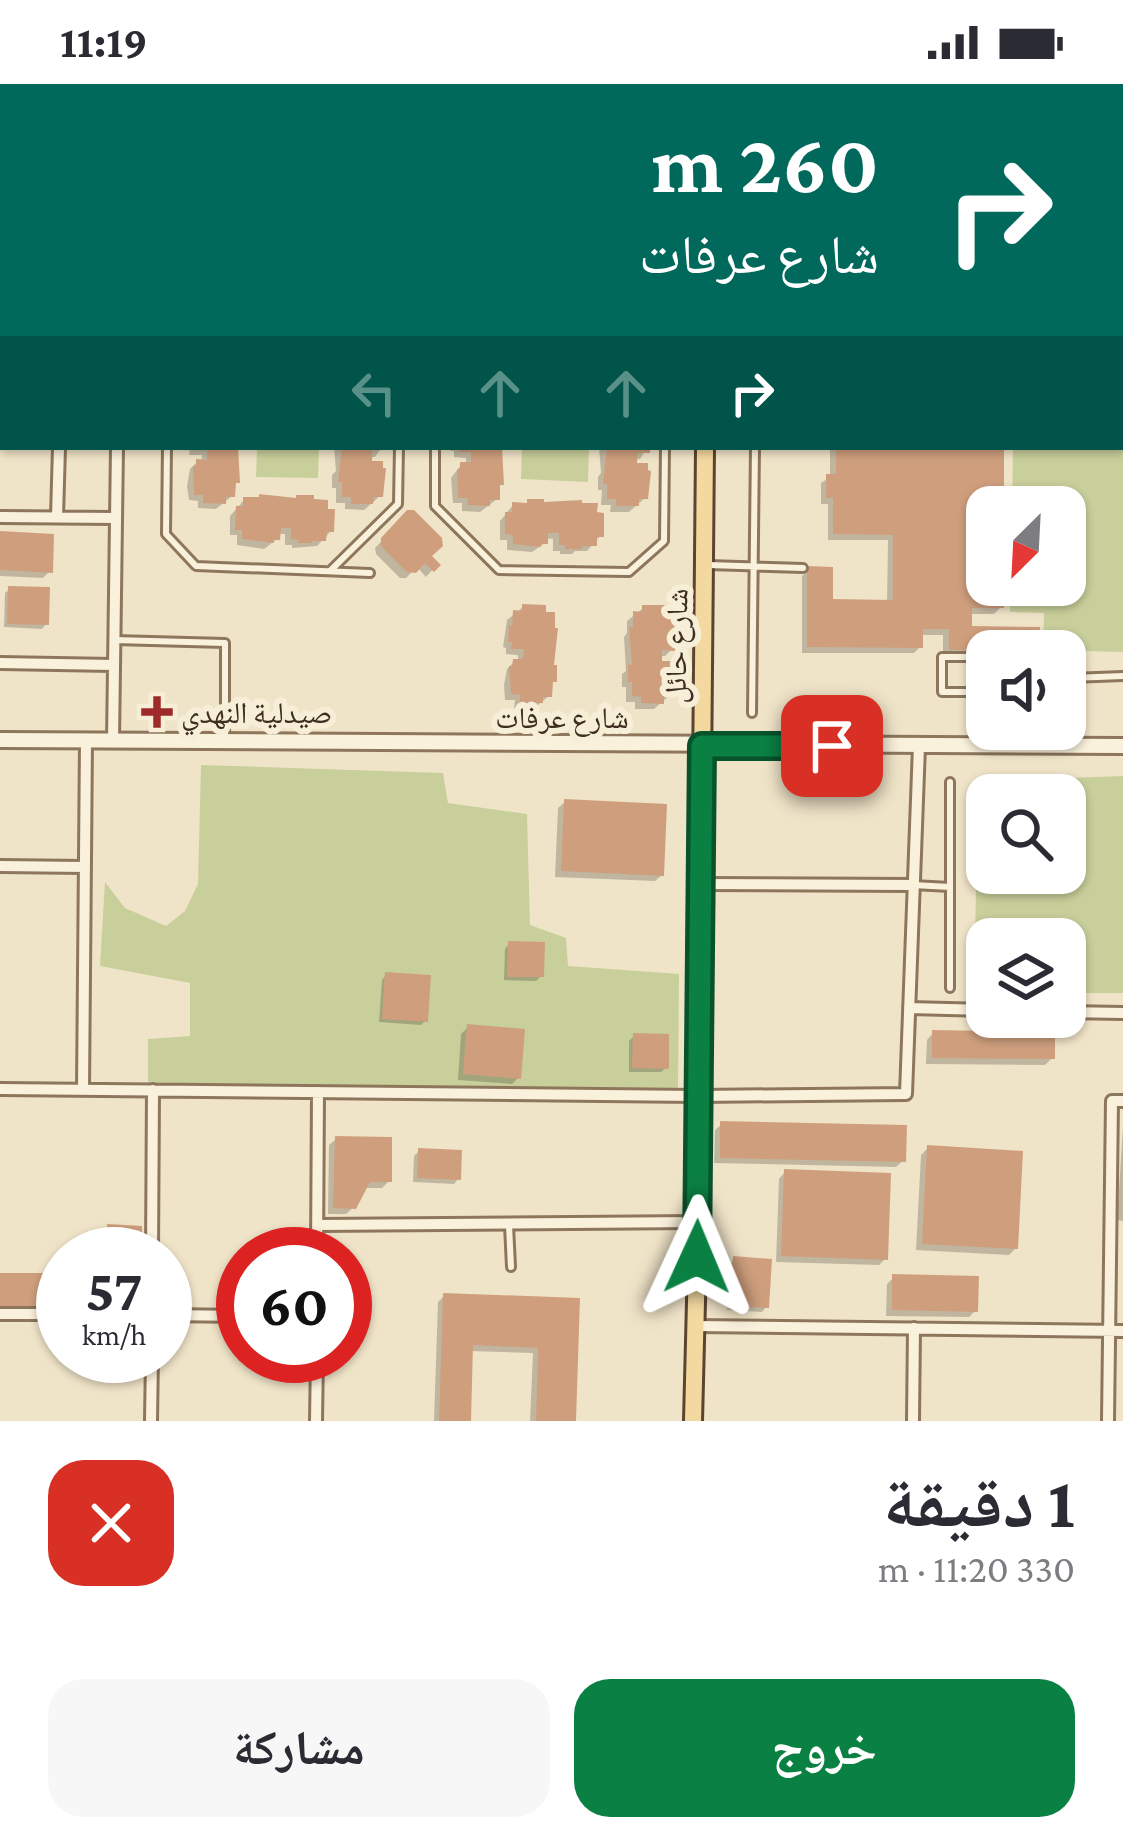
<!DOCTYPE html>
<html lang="ar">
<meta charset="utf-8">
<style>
body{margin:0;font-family:"Crimson Pro","Noto Naskh Arabic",serif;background:#f7f7f7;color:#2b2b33;direction:rtl;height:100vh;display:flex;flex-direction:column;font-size:45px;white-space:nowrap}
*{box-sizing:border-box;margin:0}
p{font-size:39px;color:#7c7c81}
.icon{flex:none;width:66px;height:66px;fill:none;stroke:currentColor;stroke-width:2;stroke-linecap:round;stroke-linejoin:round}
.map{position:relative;height:1337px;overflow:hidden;direction:ltr}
.panel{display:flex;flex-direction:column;background:#fff;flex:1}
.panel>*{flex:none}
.guide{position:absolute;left:0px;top:0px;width:1125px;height:366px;box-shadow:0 3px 9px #0004;direction:rtl;background:#00695c;color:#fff;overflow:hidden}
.needle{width:78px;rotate:204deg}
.buttons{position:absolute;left:966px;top:402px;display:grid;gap:24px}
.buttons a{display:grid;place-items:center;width:120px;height:120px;border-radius:24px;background:#fff;box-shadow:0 3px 9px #0004;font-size:60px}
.speed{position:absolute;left:36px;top:1143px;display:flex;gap:24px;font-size:60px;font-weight:700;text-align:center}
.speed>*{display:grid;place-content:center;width:156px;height:156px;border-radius:50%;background:#fff;box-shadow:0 3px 9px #0004;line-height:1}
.speed small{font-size:30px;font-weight:400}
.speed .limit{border:18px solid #d22;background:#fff;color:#111}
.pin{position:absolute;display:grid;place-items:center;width:102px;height:102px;color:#fff;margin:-51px;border-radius:24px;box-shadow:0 6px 18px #0006}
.me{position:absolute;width:132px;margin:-66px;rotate:1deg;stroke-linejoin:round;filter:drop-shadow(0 0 9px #0008)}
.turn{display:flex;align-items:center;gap:42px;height:252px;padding:0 48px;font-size:54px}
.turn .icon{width:156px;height:156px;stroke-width:2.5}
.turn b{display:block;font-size:84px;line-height:102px}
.lanes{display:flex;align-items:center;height:114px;padding:0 48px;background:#0003;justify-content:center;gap:60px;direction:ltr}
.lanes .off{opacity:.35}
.round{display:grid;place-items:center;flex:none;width:126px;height:126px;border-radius:36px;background:#f7f7f7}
.head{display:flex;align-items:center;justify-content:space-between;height:204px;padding:0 48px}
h1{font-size:72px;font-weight:700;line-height:90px}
.button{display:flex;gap:24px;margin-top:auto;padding:24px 48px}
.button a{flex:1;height:138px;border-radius:36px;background:#0b8043;color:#fff;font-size:48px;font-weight:700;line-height:138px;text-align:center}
.button a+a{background:#f7f7f7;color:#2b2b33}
.status{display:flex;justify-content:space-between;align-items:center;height:84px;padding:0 60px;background:#fff;direction:ltr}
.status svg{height:33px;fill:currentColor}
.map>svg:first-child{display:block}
.green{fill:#c9cf9b;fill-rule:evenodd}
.shadow{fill:#0003}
.building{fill:#cf9f7d}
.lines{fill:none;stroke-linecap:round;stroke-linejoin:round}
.service-casing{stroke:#8d765c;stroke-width:12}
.minor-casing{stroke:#8d765c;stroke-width:16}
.tertiary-casing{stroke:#8d765c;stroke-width:20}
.primary-casing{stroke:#5b4430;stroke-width:22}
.service{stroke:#faf1dc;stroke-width:6}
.minor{stroke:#faf1dc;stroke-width:10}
.tertiary{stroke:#faf1dc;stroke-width:14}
.primary{stroke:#f3d9a0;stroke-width:16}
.route-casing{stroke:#07532c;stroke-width:30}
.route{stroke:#0b8043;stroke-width:21}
.poi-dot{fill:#9e2a2b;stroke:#f7eed8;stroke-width:4.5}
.labels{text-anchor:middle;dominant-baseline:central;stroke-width:12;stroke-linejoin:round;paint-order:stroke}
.street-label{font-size:30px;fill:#3d2e20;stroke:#f7eed8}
.poi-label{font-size:30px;fill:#3d2e20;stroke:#f7eed8;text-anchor:start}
</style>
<div class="status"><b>11:19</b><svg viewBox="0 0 49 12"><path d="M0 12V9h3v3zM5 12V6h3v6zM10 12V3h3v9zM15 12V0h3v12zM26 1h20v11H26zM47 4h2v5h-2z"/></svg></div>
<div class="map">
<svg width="1123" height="1337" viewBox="0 0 1123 1337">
<rect width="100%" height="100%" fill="#f0e4c8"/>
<!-- green -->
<path class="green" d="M1123,295V568L1043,566L1044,529L1010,528V501H1065V423H1012L1013,363H1122Z
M257,363H319L318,394L256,393Z
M522,363H589L588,398L521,395Z
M201,681L443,689L448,719L527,730L530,841L566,854L568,882L679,890L678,1004L148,1006V955L190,952V899L100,882L105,798L125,824L166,842L185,827L198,800Z
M1123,692V909H1065V855H987V910H974L978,697ZM1065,711V789H987V711Z"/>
<!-- shadow -->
<path class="shadow" d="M200,0H238V3H197Z
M337,0H370L382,3H337Z
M469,0H504V3H463Z
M603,0H637V3H603Z
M187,363H235L232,412L216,425L198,424V417L189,416L187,402L190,385L197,378L201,379L202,371H189L190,364Z
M334,363H382L375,373H369L380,412L364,426L345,425V419H336V404H332V391L336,387Z
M451,363H501V400L497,404V415L480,428L462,427V419H453L451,394L461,381H466V374L454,373V367H451Z
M599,363H648L640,375L634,374L645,414L629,428H610L611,421H601L602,406H598V393L601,389Z
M830,363H1001V423H987V501H1001V523L994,530H969V545L1036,566L987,567V572H943V551H920V563L914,569H802V492L809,485L830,518L887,519L888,456H828V420H821V399L830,393Z
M244,416L331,447L317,462L292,464V461H285V450H278L277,455L264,465L237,461V451H230V432Z
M528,418L601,451L587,467H575L572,470H560V467H553V455L545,454V459L532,468L507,466V456H500V437L513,421L524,422Z
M408,429L428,472L437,481L426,493L417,483L406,494H400L376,470L375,464Z
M0,450L50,487L43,494L0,492Z
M10,505L46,540L42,545L4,543L5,509Z
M523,523L550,601L549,612L533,625L514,624L515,616H505L504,601L507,585L514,578H518V571L506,570V564L503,563L507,536Z
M643,524L672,565L665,572H659L670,611L654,625H635V618H626V603H622V590L626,587L624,553L627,549V537Z
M565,718L662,791L655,797L555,793L558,724Z
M509,860L541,892L536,897L504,896L505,865Z
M386,891L425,937L421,941L379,938L382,896Z
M468,943L518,994L512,1000L458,996L461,950Z
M933,949L1052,974L1045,981L926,980L927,956Z
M634,952L666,984L661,988H629V957Z
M722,1040L903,1077L896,1083L714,1079L715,1046Z
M1123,1043V1137L1117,1136Z
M336,1055L389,1097L382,1104H364L354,1123L346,1130H328L329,1061Z
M928,1064L1016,1164L1009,1171L916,1166L921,1071Z
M419,1067L458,1095L454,1100L413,1098L414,1072Z
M785,1088L885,1175L879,1181L776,1178L779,1095Z
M109,1143L138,1170H101L102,1150Z
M734,1175L766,1223L762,1228L727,1226L730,1180Z
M0,1192H63V1227L0,1228Z
M894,1193L975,1227L969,1233L886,1232L887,1200Z
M444,1212L576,1216L573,1337H530L533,1269L470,1267L468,1337H434L438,1218Z"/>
<!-- building -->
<path class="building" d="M207,363H238L240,399H236L235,413H226V420L203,419V411H194L193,382H196V375L207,376Z
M342,363H372V377H383V384H386L383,413H374L373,420H351V413H342V398H338Z
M459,363H502L504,401H500V416H490V422L467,421L468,414H458L457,385H460V378H471V368H459Z
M607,363H650V369H638L637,379H648V386L651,387L648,415H639V422H616V415H607V400H603Z
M836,363H1004V423H987V501H1004V524H972V542L1040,543L1039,567L949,566V545H923V564L807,563V482L833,483V515L893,516V451L833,450V414H826V390H836Z
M259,410L296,414V411H314V415L328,416V425H335L334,448H327L326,457H312L311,459H298V456L291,455V444H281L280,456H274V459L242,455V446H235L236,422H243V413H259Z
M527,415H544V418L582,416V419H598L597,428L604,429V453H597V462H582V465H565V461H559V449H548V460H541V463L513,460V451L505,450V428H512V418L527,419Z
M407,426H414L442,454L443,462L432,472L441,481L434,488L425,479L416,489L407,488L381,462V454Z
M0,447L54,450L53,489L0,486Z
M8,502L50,503L49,541L7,540Z
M522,520L546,521V528H555V544H558L554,581H557V598H553L552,613H543V619H520V611L511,610L509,582H512L513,575H523L524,565H511L512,558H508L509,541L512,542L513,526L522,527Z
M642,521H666V528H675L678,560H675V567L662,566V577H673L676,598H673V612H664V620L641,619V613L632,612V598H628V580L632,581L629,543H633V527L642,528Z
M564,715L667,720L664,792L561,787Z
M508,857L545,858L544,893H507Z
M385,888L431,891L428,938L382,935Z
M467,940L525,945L521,995L463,990Z
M932,946L1055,948V975L932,974Z
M633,949L669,950V985L632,984Z
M720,1037L907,1041L906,1078L720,1074Z
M335,1052L392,1053V1098H370L356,1125L333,1124Z
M927,1061L1023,1067L1018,1165L922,1160Z
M418,1064L462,1066L461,1096L417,1094Z
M784,1085L891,1089L888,1176L781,1172Z
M107,1140L142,1142L141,1170H107Z
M733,1172L772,1175L769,1224L731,1222Z
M0,1189H63V1222H0Z
M892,1190L979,1192L978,1228L892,1226Z
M443,1209L580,1214L576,1337H536L538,1264L473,1261L471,1337H439Z"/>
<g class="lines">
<!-- service casing -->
<g class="service-casing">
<path id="service" d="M171,3V0
M402,3V0
M440,3V0
M670,3V0
M983,3V0
M1122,52H1123
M1122,203H1123
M167,363L166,450L196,482L370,489
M435,363V422L499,486L629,488L664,457L665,363
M708,481L803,484
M330,487L398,420L399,363
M114,556L225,559V654
M987,573H942V608H987
M1065,591L1071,594L1065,596
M1071,594L1123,592
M752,629L755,363
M950,698V904
M913,801L950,803
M509,1141L511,1183"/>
</g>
<!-- minor casing -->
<g class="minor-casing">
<path id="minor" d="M122,3V0
M0,70H3
M0,180L3,181
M0,303H3
M0,433L115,434
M57,433L59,363
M0,579L113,581
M113,657L117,363
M0,782L85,783
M700,800L913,801
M909,924L987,926
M1065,928L1123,929
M0,1005L697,1012L906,1010L919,662
M83,1006L86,657
M317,1141L698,1138
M152,1170L153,1006
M317,1170L318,1008
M0,1230H63
M165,1231L243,1232
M694,1242L1123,1247
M151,1337L152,1272
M316,1337L317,1272
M913,1337L914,1244
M1108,1337L1112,1017H1123"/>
</g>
<!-- tertiary casing -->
<g class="tertiary-casing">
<path id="tertiary" d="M0,656L1123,662"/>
</g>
<!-- primary casing -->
<g class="primary-casing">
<path id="primary" d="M710,3V0
M693,1337L698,1138L705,363"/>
</g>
<!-- service -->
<use href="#service" class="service"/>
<!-- minor -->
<use href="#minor" class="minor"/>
<!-- tertiary -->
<use href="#tertiary" class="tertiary"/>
<!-- primary -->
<use href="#primary" class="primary"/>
</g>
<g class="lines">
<!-- route casing -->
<g class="route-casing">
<path id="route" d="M697,1173L702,662H832"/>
</g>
<!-- route -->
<use href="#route" class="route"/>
</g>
<!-- markers -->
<path class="poi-dot" d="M151 610h12v12h12v12h-12v12h-12v-12h-12v-12h12z"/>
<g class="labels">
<!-- street labels -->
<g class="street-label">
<text transform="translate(676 562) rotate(-89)">شارع حائل</text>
<text x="562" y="633">شارع عرفات</text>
</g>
<!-- poi labels -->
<g class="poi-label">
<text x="181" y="628">صيدلية النهدي</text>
</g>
</g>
</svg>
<div class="buttons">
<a><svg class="needle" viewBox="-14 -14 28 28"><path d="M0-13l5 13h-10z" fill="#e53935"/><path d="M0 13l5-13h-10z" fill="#7c7c81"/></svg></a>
<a><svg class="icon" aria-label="sound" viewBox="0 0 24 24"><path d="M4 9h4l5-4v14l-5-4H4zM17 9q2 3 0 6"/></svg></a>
<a><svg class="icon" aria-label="search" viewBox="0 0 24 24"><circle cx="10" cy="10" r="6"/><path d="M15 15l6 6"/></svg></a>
<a><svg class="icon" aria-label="layers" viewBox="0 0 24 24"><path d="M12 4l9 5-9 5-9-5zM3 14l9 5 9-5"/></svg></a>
</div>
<div class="speed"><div>57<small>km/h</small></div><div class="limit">60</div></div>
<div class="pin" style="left:832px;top:662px;background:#d93025"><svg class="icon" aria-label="arrive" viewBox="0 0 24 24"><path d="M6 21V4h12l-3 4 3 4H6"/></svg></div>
<svg class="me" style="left:697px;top:1173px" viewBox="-20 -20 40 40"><path d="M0-17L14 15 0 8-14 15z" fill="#0b8043" stroke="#fff" stroke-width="4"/></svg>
<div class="guide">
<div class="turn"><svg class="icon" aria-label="right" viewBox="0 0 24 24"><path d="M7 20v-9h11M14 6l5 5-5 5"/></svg><div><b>260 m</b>شارع عرفات</div></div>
<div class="lanes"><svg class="icon off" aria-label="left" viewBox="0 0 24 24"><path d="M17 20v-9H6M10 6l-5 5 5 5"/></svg><svg class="icon off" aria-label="ahead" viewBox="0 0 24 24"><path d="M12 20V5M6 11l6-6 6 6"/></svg><svg class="icon off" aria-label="ahead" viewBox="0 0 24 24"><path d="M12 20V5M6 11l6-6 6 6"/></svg><svg class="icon" aria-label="right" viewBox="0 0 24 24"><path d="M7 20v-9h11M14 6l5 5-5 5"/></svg></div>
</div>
</div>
<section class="panel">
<div class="head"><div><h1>1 دقيقة</h1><p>330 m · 11:20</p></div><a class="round" style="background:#d93025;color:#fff"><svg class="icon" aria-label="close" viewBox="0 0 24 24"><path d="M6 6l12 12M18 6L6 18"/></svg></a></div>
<div class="button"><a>خروج</a><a>مشاركة</a></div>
</section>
